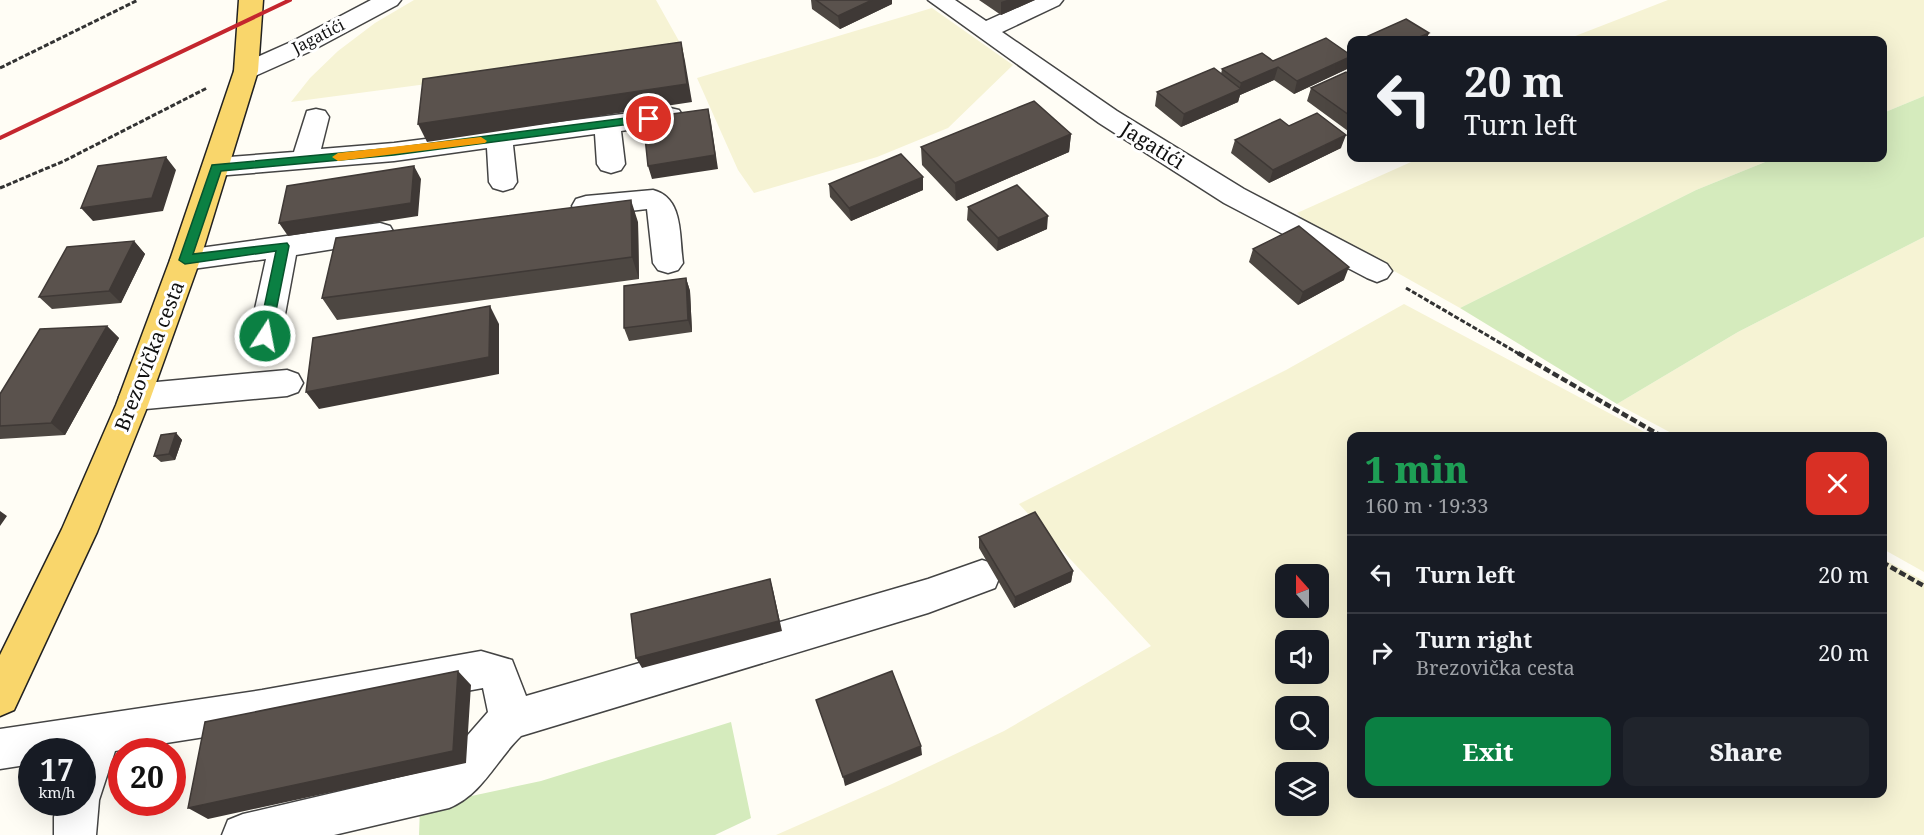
<!DOCTYPE html>
<meta charset="utf-8">
<style>
body{margin:0;font-family:"Noto Serif",serif;background:#20242c;color:#f1f3f6;height:100vh;display:flex;flex-direction:column;font-size:22px;white-space:nowrap}
*{box-sizing:border-box;margin:0}
p{font-size:20px;color:#9ea1a6}
.icon{flex:none;width:33px;height:33px;fill:none;stroke:currentColor;stroke-width:2;stroke-linecap:round;stroke-linejoin:round}
.map{position:relative;flex:1;overflow:hidden}
.drawer{position:absolute;left:1347px;top:432px;width:540px;height:366px;display:flex;flex-direction:column;background:#171b24;border-radius:12px;box-shadow:0 6px 24px #0002}
.drawer>*{flex:none}
.top-card{position:absolute;left:1347px;top:36px;width:540px;height:126px;border-radius:12px;box-shadow:0 6px 24px #0002;background:#171b24;color:#f1f3f6;overflow:hidden}
.needle{width:39px;rotate:339deg}
.fabs{position:absolute;left:1275px;top:564px;display:grid;gap:12px}
.fabs a{display:grid;place-items:center;width:54px;height:54px;border-radius:12px;background:#171b24;box-shadow:0 6px 24px #0002;font-size:30px}
.speed{position:absolute;left:18px;top:738px;display:flex;gap:12px;font-size:30px;font-weight:700;text-align:center}
.speed>*{display:grid;place-content:center;width:78px;height:78px;border-radius:50%;background:#171b24;box-shadow:0 6px 24px #0002;line-height:1}
.speed small{font-size:15px;font-weight:400}
.speed .limit{border:9px solid #d22;background:#fff;color:#111}
.pin{position:absolute;display:grid;place-items:center;width:51px;height:51px;color:#fff;margin:-26px;border:3px solid #fff;border-radius:50%;box-shadow:0 2px 6px #0007}
.me{position:absolute;width:66px;margin:-33px;rotate:11deg;stroke-linejoin:round;filter:drop-shadow(0 0 4px #0008)}
.turn{display:flex;align-items:center;gap:21px;height:126px;padding:0 18px;font-size:27px}
.turn .icon{width:78px;height:78px;stroke-width:2.5}
.turn b{display:block;font-size:42px;line-height:51px}
.round{display:grid;place-items:center;flex:none;width:63px;height:63px;border-radius:12px;background:#20242c}
.headline{display:flex;align-items:center;justify-content:space-between;height:102px;padding:0 18px}
h1{font-size:36px;font-weight:800;line-height:45px;color:#1e9e55}
.primary-button{display:flex;gap:12px;margin-top:auto;padding:12px 18px}
.primary-button a{flex:1;height:69px;border-radius:12px;background:#0b8043;color:#fff;font-size:24px;font-weight:800;line-height:69px;text-align:center}
.primary-button a+a{background:#20242c;color:#f1f3f6}
ul{padding:0;list-style:none}
li{display:flex;align-items:center;gap:18px;height:78px;padding:0 18px;border-top:2px solid #363941}
li div{flex:1}
li b{display:block;font-size:22px}
li em{font-style:normal}
.map>svg:first-child{display:block}
.farmland{fill:#f6f3d4;fill-rule:evenodd}
.green{fill:#d5ebbd}
.lines{fill:none;stroke-linecap:round;stroke-linejoin:round}
.minor-casing{stroke:#444;stroke-width:3}
.major-casing{stroke:#222;stroke-width:3}
.path-far1{stroke:#333;stroke-width:3;stroke-dasharray:5 2;stroke-linecap:butt}
.path{stroke:#333;stroke-width:4.5;stroke-dasharray:7 3;stroke-linecap:butt}
.minor{fill:#fff;fill-rule:evenodd}
.major{fill:#f9d66b;fill-rule:evenodd}
.rail{stroke:#c4262e;stroke-width:4}
.wall{fill:#4d4742}
.shaded-wall{fill:#3f3936}
.building{fill:#5a524d;stroke:#3f3936;stroke-width:1.5}
.route{fill:#0b8043;stroke:#07532c;stroke-width:1.5}
.slow{fill:#f59e0b}
.labels{text-anchor:middle;dominant-baseline:central;stroke-width:6;stroke-linejoin:round;paint-order:stroke}
.far-street-label{font-size:16px;fill:#111;stroke:#fff}
.street-label{font-size:20px;fill:#111;stroke:#fff}
</style>
<div class="map">
<svg width="1924" height="835" viewBox="0 0 1924 835">
<rect width="100%" height="100%" fill="#fffdf5"/>
<!-- farmland -->
<path class="farmland" d="M414,0H656L684,50L291,102L310,78L338,51L375,23Z
M1668,0H1924V96L1883,113L1882,40H1565Z
M932,8L1013,65L948,128L877,157L754,193L738,170L697,78Z
M1420,158H1775L1696,190L1460,308L1305,221L1297,213Z
M1924,237V572L1883,549L1882,436H1677L1617,404L1738,332Z
M1404,304L1652,436H1352V794H1882L1883,559L1924,581V835H776L892,784L1004,731L1151,646L1019,504L1286,370ZM1286,574H1318V608H1286ZM1286,640H1318V674H1286ZM1286,706H1318V740H1286ZM1286,772H1318V806H1286Z"/>
<!-- green -->
<path class="green" d="M1924,96V237L1738,332L1617,404L1460,308L1696,190L1775,158H1882L1883,113Z
M731,722L751,818L715,835H419L420,807L541,781Z"/>
<g class="lines">
<!-- minor casing -->
<g class="minor-casing">
<path id="minor" d="M371,0H401L397,5L311,51L255,76L246,78L237,76L234,71L237,66L293,41Z
M928,0H955L986,21L1032,0H1063L1059,5L1002,32L1117,111L1244,189L1387,264L1392,271L1387,278L1377,282L1367,278L1224,203L1099,123Z
M670,108L679,110L683,116L679,122L621,131L625,164L621,170L611,173L601,170L597,164L595,134L513,145L517,182L513,188L503,191L493,188L489,182L487,148L394,161L216,176L206,173L202,167L206,161L216,158L294,152L307,111L316,109L325,111L329,117L321,149L394,143Z
M653,190C684,198 679,236 683,263L678,270L668,273L658,270L653,263L647,209L586,216L576,213L572,206L576,199L586,196Z
M380,223L390,226L394,233L390,240L296,255L281,336L276,344L265,348L254,344L249,336L266,259L185,270L175,267L170,260L175,253L185,250Z
M287,370L298,374L303,383L298,392L287,396L135,410L124,406L119,397L124,388L135,384Z
M982,560L995,564L1000,576L995,588L928,613L521,736C496,760 483,794 449,808L334,835H222L228,820L243,814L439,768L488,712L483,688L262,728L115,751L99,800L96,835H54V817L58,802H82V752H32V764L0,769V729L262,690L481,651L512,660L526,696L928,579Z"/>
</g>
<!-- major casing -->
<g class="major-casing">
<path id="major" d="M239,0H263L258,71L200,260L148,405L97,532L14,710L0,716V655L62,529L116,405L170,260L234,71Z"/>
</g>
<!-- path-far1 -->
<path class="path-far1" d="M0,68L138,0
M0,188L64,161L207,88
M1406,288L1521,355"/>
<!-- path -->
<path class="path" d="M1518,353L1661,436
M1882,562L1924,586"/>
<!-- minor -->
<use href="#minor" class="minor"/>
<!-- major -->
<use href="#major" class="major"/>
<!-- rail -->
<path class="rail" d="M0,138L290,0"/>
</g>
<!-- wall -->
<path class="wall" d="M811,0H892V4L840,29L812,9Z
M979,0H1035L1001,15Z
M1429,33L1426,40H1366L1368,36Z
M1273,61L1347,69L1294,94L1274,80L1240,95L1238,102L1181,127L1155,106L1157,92L1221,74L1222,69Z
M1352,76V130L1348,131L1307,101L1311,88Z
M1289,126L1341,148L1269,183L1231,153L1235,140Z
M1071,134L1069,152L956,201L922,165L921,147Z
M829,184L923,190L851,221L830,197Z
M968,207L1047,229L997,251L967,220Z
M638,222L639,279L337,320L322,298Z
M134,241L145,254L121,303L52,309L39,297Z
M1253,249L1344,280L1298,305L1249,262Z
M686,278L690,291L692,332L629,341L624,328Z
M107,326L119,338L65,435L0,439V394Z
M176,433L182,440L175,460L161,462L154,456Z
M979,537L1073,571L1071,582L1014,608L979,548Z"/>
<!-- shaded-wall -->
<path class="shaded-wall" d="M872,0H892V4L840,29L838,16Z
M1007,0H1035L1001,15V2Z
M1429,33L1426,40H1413Z
M681,42L685,61L692,102L427,142L418,124Z
M1352,56L1347,69L1294,94L1297,81Z
M1278,67L1274,80L1240,95L1238,102L1181,127L1184,114L1239,90L1241,83Z
M708,109L711,122L718,169L652,179L648,166Z
M1071,134L1069,152L956,201L955,183Z
M1346,135L1341,148L1269,183L1273,170Z
M166,157L176,170L163,211L93,221L81,208Z
M414,166L421,179L418,216L288,236L279,223Z
M923,177V190L851,221L849,208Z
M631,200L638,222L639,279L632,257Z
M1048,216L1047,229L997,251L998,238Z
M134,241L145,254L121,303L109,291Z
M1349,267L1344,280L1298,305L1303,292Z
M686,278L690,291L692,332L688,320Z
M490,306L499,324V374L319,409L306,392Z
M107,326L119,338L65,435L51,423Z
M176,433L182,440L175,460L169,454Z
M0,511L7,516L0,526Z
M1073,571L1071,582L1014,608L1015,597Z
M770,579L773,590L782,631L642,668L636,658Z
M458,671L471,685L466,763L208,819L188,808Z
M921,746L922,755L845,786L843,777Z"/>
<!-- building -->
<path class="building" d="M816,0H872L838,16Z
M1406,19L1429,33L1413,40H1375L1368,36Z
M1326,38L1352,56L1297,81L1278,67L1241,83L1222,69L1262,53L1273,61Z
M681,42L687,84L418,124L423,79Z
M1214,68L1241,89L1184,114L1157,92Z
M1346,72L1352,76V117L1311,88Z
M1034,101L1071,134L955,183L921,147Z
M708,109L715,155L648,166L643,118Z
M1317,113L1346,135L1273,170L1235,140L1280,119L1289,126Z
M901,154L923,177L849,208L829,184Z
M166,157L152,198L81,208L98,166Z
M414,166L411,203L279,223L287,186Z
M1017,185L1048,216L998,238L968,207Z
M631,200L632,257L322,298L336,238Z
M1299,226L1349,267L1303,292L1253,249Z
M134,241L109,291L39,297L67,247Z
M686,278L688,320L624,328V286Z
M490,306L489,357L306,392L313,338Z
M107,326L51,423L0,426V394L40,329Z
M176,433L169,454L154,456L161,435Z
M1035,512L1073,571L1015,597L979,537Z
M770,579L779,621L636,658L631,614Z
M458,671L453,751L188,808L205,722Z
M892,671L921,746L843,777L816,700Z"/>
<!-- route -->
<path class="route" d="M649,115L654,119L653,121L394,155L221,171L193,254L287,243L289,246L271,336L265,340L258,336L276,251L185,264L179,260L212,165L394,148Z"/>
<!-- slow -->
<path class="slow" d="M481,137L487,141L485,143L338,161L332,157L338,153Z"/>
<g class="labels">
<!-- far-street labels -->
<g class="far-street-label">
<text transform="translate(318 36) rotate(-27)">Jagatići</text>
</g>
<!-- street labels -->
<g class="street-label">
<text transform="translate(1153 145) rotate(32)">Jagatići</text>
<text transform="translate(149 356) rotate(-69)">Brezovička cesta</text>
</g>
</g>
</svg>
<div class="fabs">
<a><svg class="needle" viewBox="-14 -14 28 28"><path d="M0-13l5 13h-10z" fill="#e53935"/><path d="M0 13l5-13h-10z" fill="#9ea1a6"/></svg></a>
<a><svg class="icon" aria-label="sound" viewBox="0 0 24 24"><path d="M4 9h4l5-4v14l-5-4H4zM17 9q2 3 0 6"/></svg></a>
<a><svg class="icon" aria-label="search" viewBox="0 0 24 24"><circle cx="10" cy="10" r="6"/><path d="M15 15l6 6"/></svg></a>
<a><svg class="icon" aria-label="layers" viewBox="0 0 24 24"><path d="M12 4l9 5-9 5-9-5zM3 14l9 5 9-5"/></svg></a>
</div>
<div class="speed"><div>17<small>km/h</small></div><div class="limit">20</div></div>
<div class="pin" style="left:649px;top:119px;background:#d93025"><svg class="icon" aria-label="arrive" viewBox="0 0 24 24"><path d="M6 21V4h12l-3 4 3 4H6"/></svg></div>
<svg class="me" style="left:265px;top:336px" viewBox="-20 -20 40 40"><circle r="17" fill="#0b8043" stroke="#fff" stroke-width="3"/><path d="M0-11L8 9 0 5-8 9z" fill="#fff"/></svg>
<div class="top-card">
<div class="turn"><svg class="icon" aria-label="left" viewBox="0 0 24 24"><path d="M17 20v-9H6M10 6l-5 5 5 5"/></svg><div><b>20 m</b>Turn left</div></div>
</div>
<section class="drawer">
<div class="headline"><div><h1>1 min</h1><p>160 m · 19:33</p></div><a class="round" style="background:#d93025;color:#fff"><svg class="icon" aria-label="close" viewBox="0 0 24 24"><path d="M6 6l12 12M18 6L6 18"/></svg></a></div>
<ul>
<li><svg class="icon" aria-label="left" viewBox="0 0 24 24"><path d="M17 20v-9H6M10 6l-5 5 5 5"/></svg><div><b>Turn left</b></div><em>20 m</em></li>
<li><svg class="icon" aria-label="right" viewBox="0 0 24 24"><path d="M7 20v-9h11M14 6l5 5-5 5"/></svg><div><b>Turn right</b><p>Brezovička cesta</p></div><em>20 m</em></li>
</ul>
<div class="primary-button"><a>Exit</a><a>Share</a></div>
</section>
</div>
